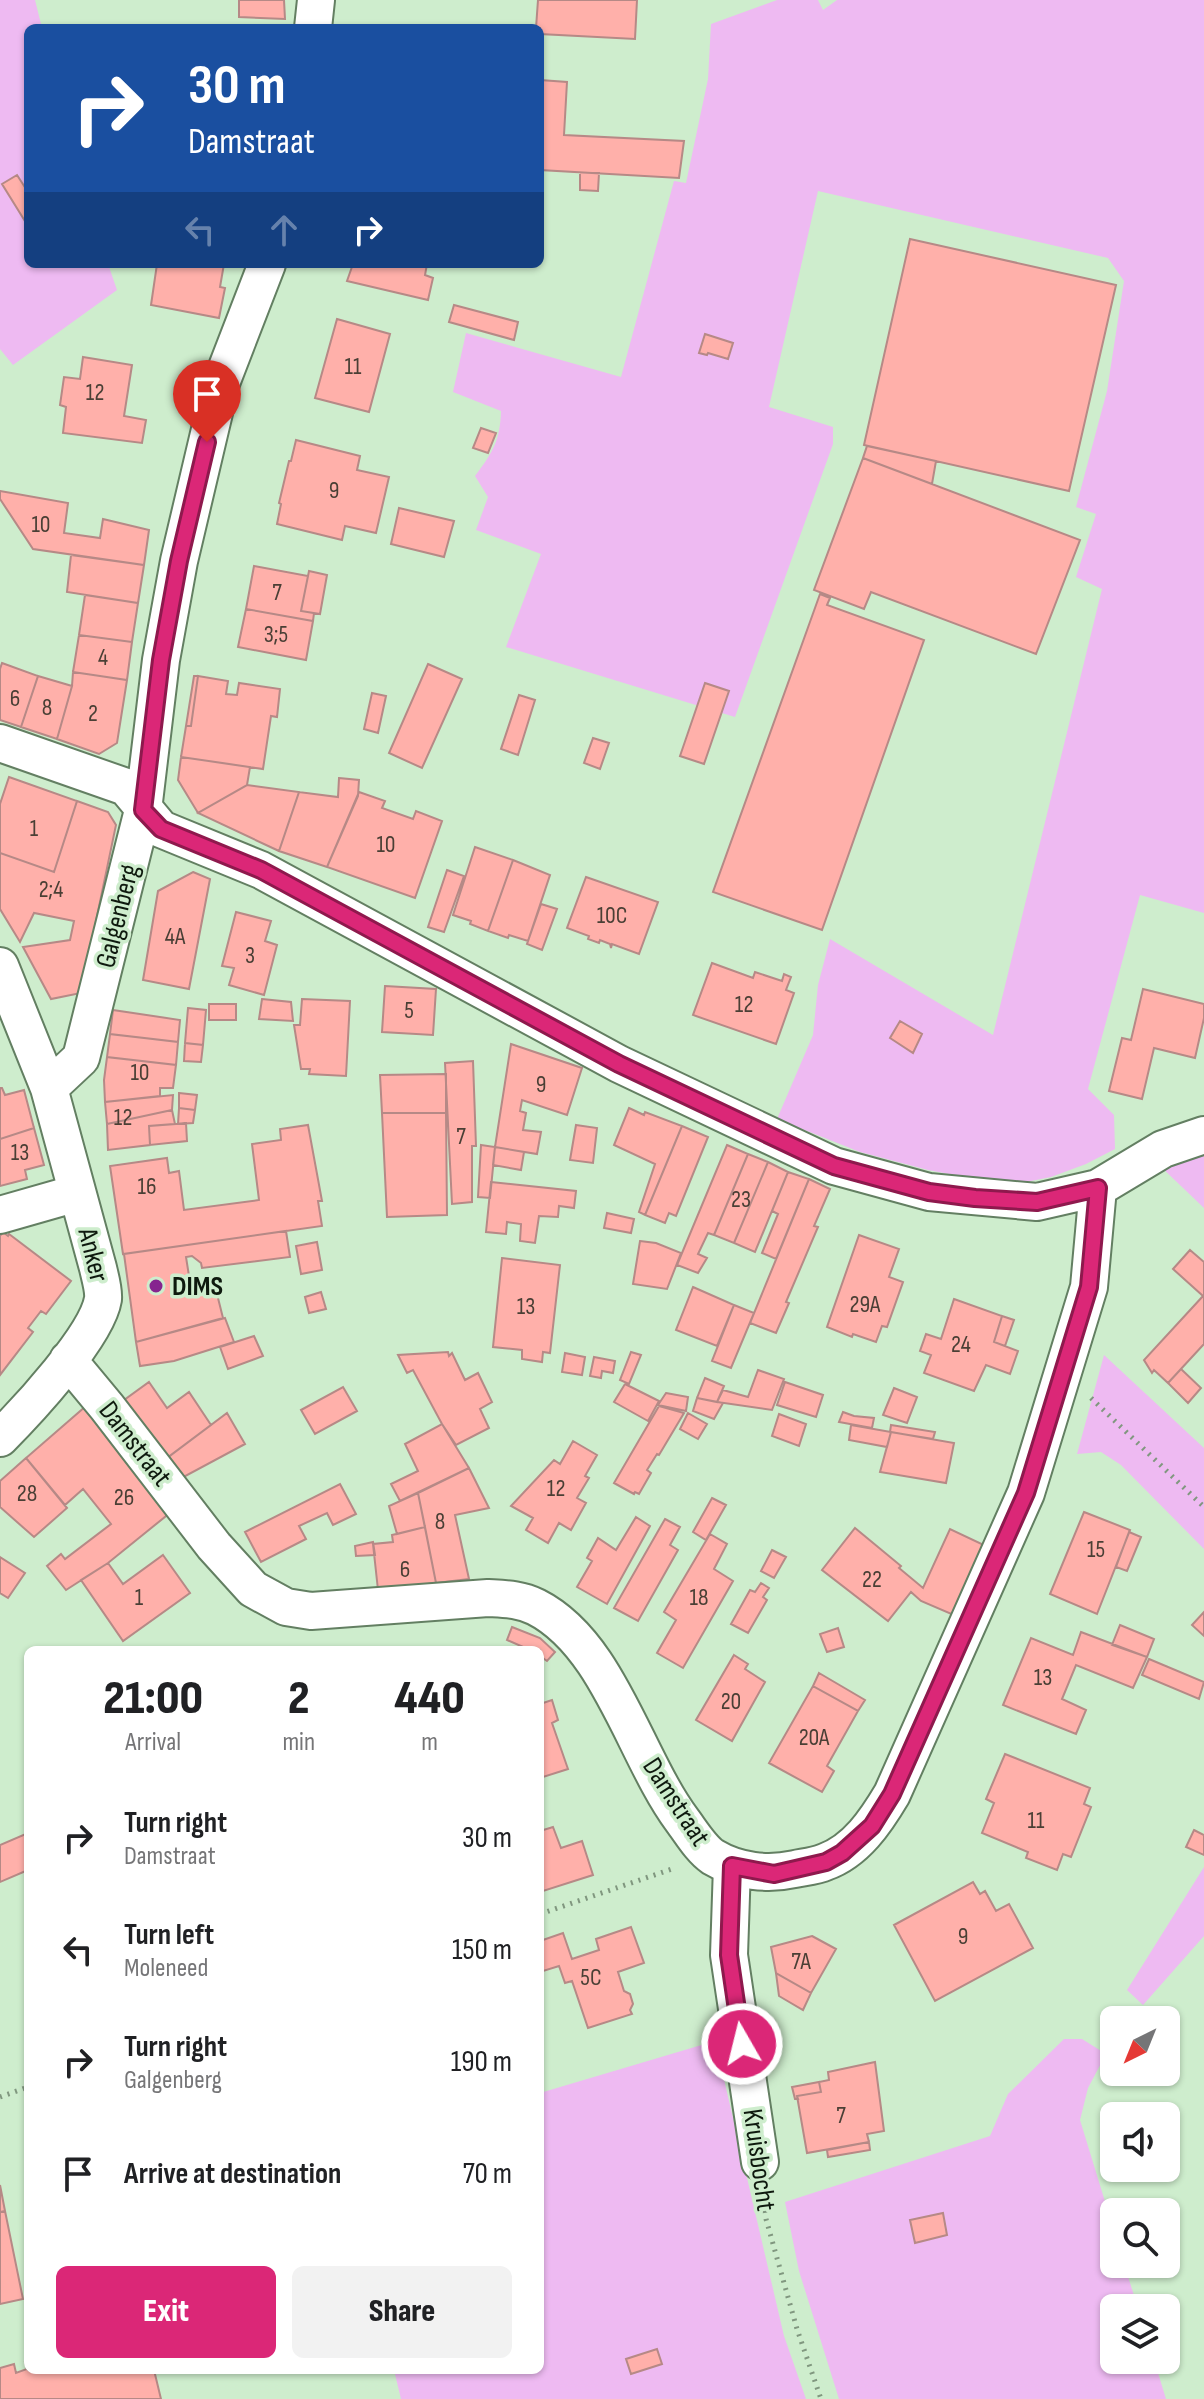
<!DOCTYPE html>
<style>
body{margin:0;font-family:"Sofia Sans Condensed",sans-serif;background:#f2f2f2;color:#202124;height:100vh;display:flex;flex-direction:column;font-size:30px;white-space:nowrap}
*{box-sizing:border-box;margin:0}
p{font-size:26px;color:#757577}
.icon{flex:none;width:44px;height:44px;fill:none;stroke:currentColor;stroke-width:2;stroke-linecap:round;stroke-linejoin:round}
.map{position:relative;flex:1;overflow:hidden}
.sheet{position:absolute;left:24px;top:1646px;width:520px;height:728px;display:flex;flex-direction:column;background:#fff;border-radius:12px;box-shadow:0 2px 6px #0004}
.sheet>*{flex:none}
.top-card{position:absolute;left:24px;top:24px;width:520px;height:244px;border-radius:12px;box-shadow:0 2px 6px #0004;background:#1a4fa0;color:#fff;overflow:hidden}
.needle{width:52px;rotate:223deg}
.controls{position:absolute;left:1100px;top:2006px;display:grid;gap:16px}
.controls a{display:grid;place-items:center;width:80px;height:80px;border-radius:12px;background:#fff;box-shadow:0 2px 6px #0004;font-size:40px}
.pin{position:absolute;display:grid;place-items:center;width:68px;height:68px;color:#fff;margin:-82px -34px;border-radius:50% 50% 50% 0;rotate:-45deg;box-shadow:0 0 8px #0007}
.pin .icon{rotate:45deg}
.me{position:absolute;width:88px;margin:-44px;rotate:352deg;stroke-linejoin:round;filter:drop-shadow(0 0 6px #0008)}
.turn{display:flex;align-items:center;gap:28px;height:168px;padding:0 32px;font-size:36px}
.turn .icon{width:104px;height:104px;stroke-width:2.5}
.turn b{display:block;font-size:56px;line-height:68px}
.lanes{display:flex;align-items:center;height:76px;padding:0 32px;background:#0003;justify-content:center;gap:40px;direction:ltr}
.lanes .off{opacity:.35}
.eta{display:flex;justify-content:space-evenly;align-items:center;height:136px;text-align:center}
.eta b{font-size:48px;font-weight:800;line-height:56px}
.action{display:flex;gap:16px;margin-top:auto;padding:16px 32px}
.action a{flex:1;height:92px;border-radius:12px;background:#db2777;color:#fff;font-size:32px;font-weight:800;line-height:92px;text-align:center}
.action a+a{background:#f2f2f2;color:#202124}
ul{padding:0;list-style:none}
li{display:flex;align-items:center;gap:24px;height:112px;padding:0 32px}
li div{flex:1}
li b{display:block;font-size:30px}
li em{font-style:normal}
.map>svg:first-child{display:block}
.green{fill:#eebaf2}
.building{fill:#ffb0aa;stroke:#b68986;stroke-width:2}
.lines{fill:none;stroke-linecap:round;stroke-linejoin:round}
.minor-casing{stroke:#637f62;stroke-width:40}
.path{stroke:#80977f;stroke-width:5;stroke-dasharray:2 6;stroke-linecap:butt}
.minor{stroke:#fff;stroke-width:36}
.route-casing{stroke:#8e194d;stroke-width:20}
.route{stroke:#db2777;stroke-width:14}
.poi-dot{fill:#86258f;stroke:#ceedcd;stroke-width:3}
.labels{text-anchor:middle;dominant-baseline:central;stroke-width:7;stroke-linejoin:round;paint-order:stroke}
.number-label{font-size:24px;fill:#4a3f35}
.street-label{font-size:28px;fill:#0e190e;stroke:#ceedcd}
.poi-label{font-size:28px;font-weight:bold;fill:#0e190e;stroke:#ceedcd;text-anchor:start}
</style>
<div class="map">
<svg width="1204" height="2399" viewBox="0 0 1204 2399">
<rect width="100%" height="100%" fill="#ceedcd"/>
<!-- green -->
<path class="green" d="M0,0H35L42,28H28V264H108L117,290L13,365L0,349Z
M777,0H818L823,10L837,0H1204V913L1140,895L1088,1089L1114,1115L1115,1149L1086,1164L1051,1177L1021,1183L981,1180L928,1170L860,1152L777,1119L813,1035L818,985L830,939L993,1035L1102,589L1076,577L1096,514L1076,507L1107,391L1124,281L1108,258L818,191L769,407L833,427V444L735,717L506,647L541,554L476,530L488,497L475,476C493,452 500,441 501,411L453,392L466,333L621,377L674,181L686,183L708,79L711,24Z
M1204,1149V1208L1158,1164Z
M1104,1355L1204,1448V1549L1121,1465L1101,1452L1077,1454Z
M1204,1867V1936L1143,2005L1127,1990Z
M1064,2039H1082L1106,2054L1088,2088L1080,2120L1114,2231V2264H1124L1138,2308H1114V2360H1154L1166,2399H839L799,2271L785,2202L990,2136L1008,2094Z
M715,2041L784,2336L806,2399H401L394,2370H540V2093Z"/>
<!-- building -->
<path class="building" d="M239,0H284L285,19L239,17Z
M538,0H637L635,39L540,34V28H536Z
M540,80L567,82L564,135L684,141L679,178L540,170Z
M580,173H599L598,191L580,190Z
M17,175L28,192V226L2,184Z
M910,239L1116,285L1069,491L864,445Z
M157,264H224L220,287L225,288L219,318L151,305Z
M353,264H427L425,275L433,278L428,300L347,281Z
M454,305L518,322L514,340L449,322Z
M337,319L390,334L369,412L315,398Z
M705,334L733,343L728,359L708,353L707,355L699,353Z
M83,357L132,365L124,416L146,420L142,443L63,433L66,407L60,405L64,377L80,379Z
M481,428L496,433L488,453L473,448Z
M296,440L360,456L357,470L389,477L376,533L345,526L342,540L277,524L281,504L279,503L289,461H291Z
M867,446L936,461L932,484L863,458Z
M863,458L1080,540L1036,654L871,592L864,609L814,590Z
M0,491L68,503L64,533L100,538L103,519L149,530L144,565L33,549L0,499Z
M399,508L454,521L444,557L391,544Z
M71,555L144,565L138,603L67,592Z
M254,566L308,576L301,611L314,613L313,621L246,609Z
M309,571L327,575L320,614L301,611Z
M820,594L830,598L827,605L924,640L822,930L713,892Z
M85,595L138,603L132,642L79,635Z
M246,609L313,621L306,660L238,647Z
M79,635L132,642L127,680L73,672Z
M2,663L38,676L21,727L0,720V669Z
M428,664L462,679L422,768L389,753Z
M73,672L127,680L117,743L99,754L57,739L72,686Z
M38,676L72,686L57,739L21,727Z
M194,676H198L191,726H186Z
M198,676L228,681L226,694L237,695L239,683L280,689L277,717L271,716L263,769L181,757L186,726H191Z
M705,683L729,691L704,764L680,756Z
M372,693L386,696L378,733L364,729Z
M519,695L535,700L518,755L501,749Z
M593,738L609,743L600,769L584,763Z
M181,757L250,767L247,785L198,813L178,780Z
M9,777L77,801L54,872L0,853V804Z
M339,778L359,780L358,796L327,867L279,851L299,792L338,797Z
M247,785L299,792L279,851L198,813Z
M359,792L385,801L382,808L413,819L416,811L442,821L415,898L327,867Z
M77,801L108,812L116,825L81,993L51,999L23,947L70,940L74,921L34,913L20,942L0,909V853L54,872Z
M475,847L513,860L488,931L470,924L471,921L453,915Z
M513,860L550,875L528,941L509,935L508,938L488,931Z
M447,870L464,876L444,932L428,927Z
M193,872L210,879L189,989L143,980L158,891Z
M586,877L658,902L639,954L612,944L611,948L610,944L600,940L599,943L588,939L589,936L567,928Z
M541,904L557,909L542,950L527,944Z
M236,912L271,921L265,941L277,945L264,995L229,985L234,968L222,966Z
M712,963L753,978L755,972L782,981L784,974L791,977L786,990L794,993L776,1044L693,1015Z
M385,986L436,989L433,1035L382,1032Z
M1143,989L1204,1004V1018L1195,1058L1154,1048L1142,1099L1109,1091L1122,1038L1131,1040Z
M262,999L291,1002L293,1021L259,1019Z
M302,999L350,1001L346,1076L309,1074L310,1069H301L294,1025H300Z
M209,1004H236V1020H209Z
M188,1008L206,1010L203,1045L185,1043Z
M113,1010L180,1020L178,1042L110,1034Z
M900,1021L922,1034L913,1053L890,1038Z
M110,1034L178,1042L176,1065L107,1057Z
M185,1043L203,1045L201,1062L184,1061Z
M511,1044L582,1068L567,1115L522,1100L520,1111L526,1113L523,1130L541,1132L537,1154L495,1147Z
M107,1057L176,1065L173,1088H160V1096L105,1102L104,1080Z
M473,1061L476,1146H472V1202L452,1204L445,1063Z
M446,1074V1113H382L380,1075Z
M0,1088H2L5,1095L24,1090L34,1128L0,1139Z
M179,1093L197,1095L195,1110L179,1108Z
M173,1095L172,1110L107,1124L105,1102Z
M179,1108L195,1110L193,1123L178,1124Z
M629,1108L644,1115L645,1112L682,1126L645,1215L639,1212L655,1164L614,1145Z
M172,1110L175,1124L149,1126L150,1145L108,1150L107,1124Z
M382,1113H446L447,1215L387,1217Z
M186,1123L187,1141L150,1145L149,1126Z
M308,1125L322,1201H318L322,1226L123,1254L110,1166L167,1158L169,1173L179,1171L184,1210L259,1200L252,1144L281,1140L280,1129Z
M576,1125L597,1128L593,1163L570,1160Z
M682,1126L708,1137L676,1216L669,1213L665,1223L645,1215Z
M34,1128L44,1165L25,1170L27,1179L0,1186V1139Z
M481,1145L495,1147L490,1198L478,1197Z
M727,1145L748,1154L714,1235L708,1233L698,1254L707,1258L698,1273L677,1265Z
M495,1147L524,1152L521,1170L493,1165Z
M748,1154L768,1162L734,1243L714,1235Z
M768,1162L788,1172L755,1252L734,1243Z
M788,1172L809,1179L776,1259L762,1253L778,1214L772,1211Z
M809,1179L830,1189L814,1226L818,1227L786,1302L789,1303L776,1333L750,1323Z
M491,1182L576,1191L574,1208L559,1206L558,1217L539,1216L535,1243L520,1241L521,1224L507,1222L506,1234L486,1232Z
M607,1213L634,1219L631,1233L604,1228Z
M286,1231L290,1257L202,1268L201,1263L192,1256L186,1257L189,1276L193,1280L194,1291L190,1296L216,1290L223,1318L136,1342L124,1254Z
M3,1232L8,1236L9,1234L71,1281L46,1314L41,1311L28,1328L33,1332L0,1375V1236Z
M859,1235L899,1249L889,1277L903,1282L887,1327L882,1326L876,1342L853,1334L852,1337L827,1327Z
M640,1241L656,1243L681,1253L667,1289L633,1284Z
M317,1242L322,1270L301,1274L296,1246Z
M1190,1250L1204,1262V1344L1168,1383L1154,1370L1152,1373L1144,1360L1203,1296L1173,1269Z
M502,1258L560,1265L550,1353L543,1352L542,1362L522,1359V1350L493,1347Z
M693,1287L734,1305L717,1346L676,1330Z
M321,1292L326,1309L309,1313L305,1297Z
M954,1299L1002,1316L994,1342L1018,1351L1010,1374L986,1365L974,1391L924,1373L931,1355L920,1351L926,1334L941,1339Z
M734,1305L754,1313L731,1368L712,1361Z
M1002,1316L1014,1320L1005,1346L994,1342Z
M225,1318L234,1342L174,1361L140,1366L136,1342Z
M254,1336L263,1356L228,1369L220,1347Z
M448,1352L449,1356L452,1353L465,1380L478,1373L492,1402L480,1409L489,1428L456,1445L442,1424L413,1370L407,1373L398,1355Z
M631,1352L641,1355L629,1384L620,1380Z
M565,1353L585,1357L582,1375L562,1372Z
M594,1357L615,1361L613,1373L602,1371L601,1378L590,1376Z
M1181,1369L1201,1388L1188,1403L1168,1383Z
M758,1370L784,1379L772,1410L717,1402L723,1390L748,1397Z
M705,1378L724,1386L717,1402L697,1398Z
M149,1382L167,1408L189,1392L211,1425L163,1461L120,1403Z
M785,1382L823,1395L816,1417L777,1405Z
M625,1384L659,1401L648,1421L614,1402Z
M343,1387L357,1411L315,1434L301,1410Z
M894,1388L917,1397L907,1423L883,1415Z
M666,1393L688,1397L686,1411L658,1405Z
M697,1398L723,1403L714,1419L693,1411Z
M86,1406L171,1512L108,1563L66,1590L47,1566L61,1554L65,1559L111,1524L83,1489L65,1505L26,1458Z
M659,1406L684,1413L659,1455L657,1454L647,1470L651,1473L639,1494L635,1492L634,1494L614,1483Z
M843,1412L854,1416L874,1418L872,1428L839,1422Z
M227,1413L245,1444L178,1480L163,1461Z
M688,1413L707,1424L698,1439L680,1429Z
M779,1414L806,1424L799,1446L772,1436Z
M442,1424L469,1468L400,1501L391,1484L418,1471L405,1444Z
M851,1425L891,1432L887,1447L849,1440Z
M891,1425L935,1432L933,1439L890,1432Z
M891,1432L954,1443L946,1483L880,1472Z
M573,1441L597,1455L585,1476L589,1478L577,1498L586,1503L571,1530L559,1523L548,1543L526,1530L533,1518L511,1506L554,1460L560,1464Z
M26,1458L67,1508L34,1537L0,1507V1481Z
M469,1468L489,1508L455,1515L469,1579L436,1583L418,1493Z
M340,1484L356,1514L333,1525L327,1513L299,1526L306,1539L261,1562L245,1532Z
M418,1493L425,1527L397,1534L389,1506Z
M712,1498L726,1505L706,1540L693,1532Z
M1084,1512L1130,1530L1097,1614L1050,1594Z
M636,1517L650,1526L607,1604L577,1587L592,1561L587,1558L598,1538L616,1550Z
M665,1519L680,1527L670,1545L678,1550L638,1621L614,1608Z
M425,1527L436,1583L378,1590L373,1544L393,1542L392,1535Z
M855,1528L901,1566L899,1568L923,1588L950,1529L988,1547L956,1616L921,1601L911,1592L888,1621L822,1570Z
M1129,1532L1141,1537L1127,1571L1116,1567Z
M710,1534L727,1544L714,1569L733,1581L683,1668L657,1653L676,1620L664,1612Z
M373,1542L375,1555L356,1556L355,1546Z
M772,1550L786,1557L774,1578L761,1571Z
M163,1555L190,1593L123,1641L81,1580L108,1563L123,1584Z
M0,1557L25,1573L8,1598L0,1593Z
M761,1583L769,1588L763,1597L767,1600L748,1633L731,1624L750,1590L755,1592Z
M1204,1612V1636L1192,1625Z
M1120,1625L1154,1639L1147,1657L1112,1645Z
M512,1627L540,1638L555,1652L547,1661L540,1656V1650H530L507,1640Z
M838,1628L844,1647L827,1652L820,1634Z
M1081,1632L1147,1657L1133,1688L1076,1665L1062,1699L1086,1710L1076,1734L1003,1705L1031,1638L1073,1655Z
M734,1655L748,1664L745,1669L765,1682L732,1741L696,1720Z
M1149,1659L1204,1682L1199,1699L1142,1675Z
M819,1673L865,1700L858,1711L813,1686Z
M813,1686L858,1711L827,1766L834,1771L822,1792L769,1763Z
M552,1700L558,1720L552,1723L568,1769L540,1778V1704Z
M1005,1754L1090,1788L1084,1804L1091,1807L1071,1857L1063,1854L1057,1870L1026,1858L1028,1852L982,1833L994,1803L986,1799Z
M553,1827L561,1848L582,1841L593,1875L540,1892V1831Z
M1194,1830L1204,1835V1855L1186,1847Z
M28,1833V1870L0,1882V1845Z
M973,1882L980,1894L985,1891L996,1911L1009,1904L1033,1948L935,2001L894,1925Z
M631,1927L644,1963L618,1972L624,1991L630,1994L633,2004L630,2010L632,2014L588,2028L572,1981L565,1983L559,1966L540,1972V1941L563,1933L572,1959L599,1950L596,1939Z
M812,1936L836,1949L811,1993L776,1973L771,1947Z
M776,1973L811,1993L803,2010L779,1996Z
M875,2062L884,2131L867,2134L869,2142L807,2153L797,2096L821,2092L819,2082L829,2080L828,2072Z
M819,2082L821,2092L797,2096L798,2099H795L792,2087Z
M869,2142L870,2150L828,2157L827,2150Z
M0,2185L5,2211L0,2212Z
M5,2211L23,2299L0,2304V2212Z
M943,2213L947,2235L915,2243L910,2220Z
M657,2349L662,2364L631,2374L626,2359Z
M28,2361V2370H154L161,2399H0V2368L14,2364L16,2373L27,2369L25,2362Z"/>
<g class="lines">
<!-- minor casing -->
<g class="minor-casing">
<path id="minor" d="M313,28L316,0
M0,743L126,787L161,829L261,870L619,1064L834,1166L929,1192L1037,1202L1098,1188L1163,1149L1204,1135
M0,966L49,1088L98,1268C100,1277 104,1290 103,1299C97,1336 27,1411 0,1438
M49,1088L81,1058L143,810L161,660L179,561L221,383L267,264
M0,1215L77,1193
M68,1360L107,1407L214,1546L253,1589L286,1607L311,1611L488,1598C505,1599 520,1599 536,1607C609,1644 635,1757 682,1820C691,1832 701,1849 713,1857C738,1872 768,1875 795,1869C805,1867 816,1866 825,1862C856,1851 876,1821 892,1794L1026,1493L1089,1287L1098,1188
M732,1866L729,1955L760,2162"/>
</g>
<!-- path -->
<path class="path" d="M1091,1398L1204,1507
M540,1914L675,1868
M0,2097L28,2087
M763,2195L766,2219L797,2329L821,2399"/>
<!-- minor -->
<use href="#minor" class="minor"/>
</g>
<g class="lines">
<!-- route casing -->
<g class="route-casing">
<path id="route" d="M207,442L179,561L161,660L143,810L161,829L261,870L619,1064L834,1166L929,1192L975,1198L1037,1202L1098,1188L1089,1287L1026,1493L892,1794L872,1826L842,1853L826,1862L774,1874L732,1866L729,1955L742,2044"/>
</g>
<!-- route -->
<use href="#route" class="route"/>
</g>
<!-- markers -->
<circle class="poi-dot" cx="156" cy="1286" r="8"/>
<g class="labels">
<!-- number labels -->
<g class="number-label">
<text x="353" y="366">11</text>
<text x="95" y="392">12</text>
<text x="334" y="490">9</text>
<text x="41" y="524">10</text>
<text x="277" y="592">7</text>
<text x="276" y="634">3;5</text>
<text x="103" y="657">4</text>
<text x="15" y="698">6</text>
<text x="47" y="707">8</text>
<text x="93" y="713">2</text>
<text x="34" y="828">1</text>
<text x="386" y="844">10</text>
<text x="51" y="889">2;4</text>
<text x="612" y="915">10C</text>
<text x="175" y="936">4A</text>
<text x="250" y="955">3</text>
<text x="744" y="1004">12</text>
<text x="409" y="1010">5</text>
<text x="140" y="1072">10</text>
<text x="541" y="1084">9</text>
<text x="123" y="1117">12</text>
<text x="461" y="1136">7</text>
<text x="20" y="1152">13</text>
<text x="147" y="1186">16</text>
<text x="741" y="1199">23</text>
<text x="865" y="1304">29A</text>
<text x="526" y="1306">13</text>
<text x="961" y="1344">24</text>
<text x="556" y="1488">12</text>
<text x="27" y="1493">28</text>
<text x="124" y="1497">26</text>
<text x="440" y="1521">8</text>
<text x="1096" y="1549">15</text>
<text x="405" y="1569">6</text>
<text x="872" y="1579">22</text>
<text x="139" y="1597">1</text>
<text x="699" y="1597">18</text>
<text x="1043" y="1677">13</text>
<text x="731" y="1701">20</text>
<text x="814" y="1737">20A</text>
<text x="1036" y="1820">11</text>
<text x="963" y="1936">9</text>
<text x="801" y="1961">7A</text>
<text x="591" y="1977">5C</text>
<text x="841" y="2115">7</text>
</g>
<!-- street labels -->
<g class="street-label">
<text transform="translate(118 916) rotate(-76)">Galgenberg</text>
<text transform="translate(93 1255) rotate(76)">Anker</text>
<text transform="translate(135 1444) rotate(52)">Damstraat</text>
<text transform="translate(676 1802) rotate(57)">Damstraat</text>
<text transform="translate(759 2160) rotate(82)">Kruisbocht</text>
</g>
<!-- poi labels -->
<g class="poi-label">
<text x="172" y="1286">DIMS</text>
</g>
</g>
</svg>
<div class="controls">
<a><svg class="needle" viewBox="-14 -14 28 28"><path d="M0-13l5 13h-10z" fill="#e53935"/><path d="M0 13l5-13h-10z" fill="#757577"/></svg></a>
<a><svg class="icon" aria-label="sound" viewBox="0 0 24 24"><path d="M4 9h4l5-4v14l-5-4H4zM17 9q2 3 0 6"/></svg></a>
<a><svg class="icon" aria-label="search" viewBox="0 0 24 24"><circle cx="10" cy="10" r="6"/><path d="M15 15l6 6"/></svg></a>
<a><svg class="icon" aria-label="layers" viewBox="0 0 24 24"><path d="M12 4l9 5-9 5-9-5zM3 14l9 5 9-5"/></svg></a>
</div>
<div class="pin" style="left:207px;top:442px;background:#d93025"><svg class="icon" aria-label="arrive" viewBox="0 0 24 24"><path d="M6 21V4h12l-3 4 3 4H6"/></svg></div>
<svg class="me" style="left:742px;top:2044px" viewBox="-20 -20 40 40"><circle r="17" fill="#db2777" stroke="#fff" stroke-width="3"/><path d="M0-11L8 9 0 5-8 9z" fill="#fff"/></svg>
<div class="top-card">
<div class="turn"><svg class="icon" aria-label="right" viewBox="0 0 24 24"><path d="M7 20v-9h11M14 6l5 5-5 5"/></svg><div><b>30 m</b>Damstraat</div></div>
<div class="lanes"><svg class="icon off" aria-label="left" viewBox="0 0 24 24"><path d="M17 20v-9H6M10 6l-5 5 5 5"/></svg><svg class="icon off" aria-label="ahead" viewBox="0 0 24 24"><path d="M12 20V5M6 11l6-6 6 6"/></svg><svg class="icon" aria-label="right" viewBox="0 0 24 24"><path d="M7 20v-9h11M14 6l5 5-5 5"/></svg></div>
</div>
<section class="sheet">
<div class="eta">
<div><b>21:00</b><p>Arrival</p></div>
<div><b>2</b><p>min</p></div>
<div><b>440</b><p>m</p></div>
</div>
<ul>
<li><svg class="icon" aria-label="right" viewBox="0 0 24 24"><path d="M7 20v-9h11M14 6l5 5-5 5"/></svg><div><b>Turn right</b><p>Damstraat</p></div><em>30 m</em></li>
<li><svg class="icon" aria-label="left" viewBox="0 0 24 24"><path d="M17 20v-9H6M10 6l-5 5 5 5"/></svg><div><b>Turn left</b><p>Moleneed</p></div><em>150 m</em></li>
<li><svg class="icon" aria-label="right" viewBox="0 0 24 24"><path d="M7 20v-9h11M14 6l5 5-5 5"/></svg><div><b>Turn right</b><p>Galgenberg</p></div><em>190 m</em></li>
<li><svg class="icon" aria-label="arrive" viewBox="0 0 24 24"><path d="M6 21V4h12l-3 4 3 4H6"/></svg><div><b>Arrive at destination</b></div><em>70 m</em></li>
</ul>
<div class="action"><a>Exit</a><a>Share</a></div>
</section>
</div>
